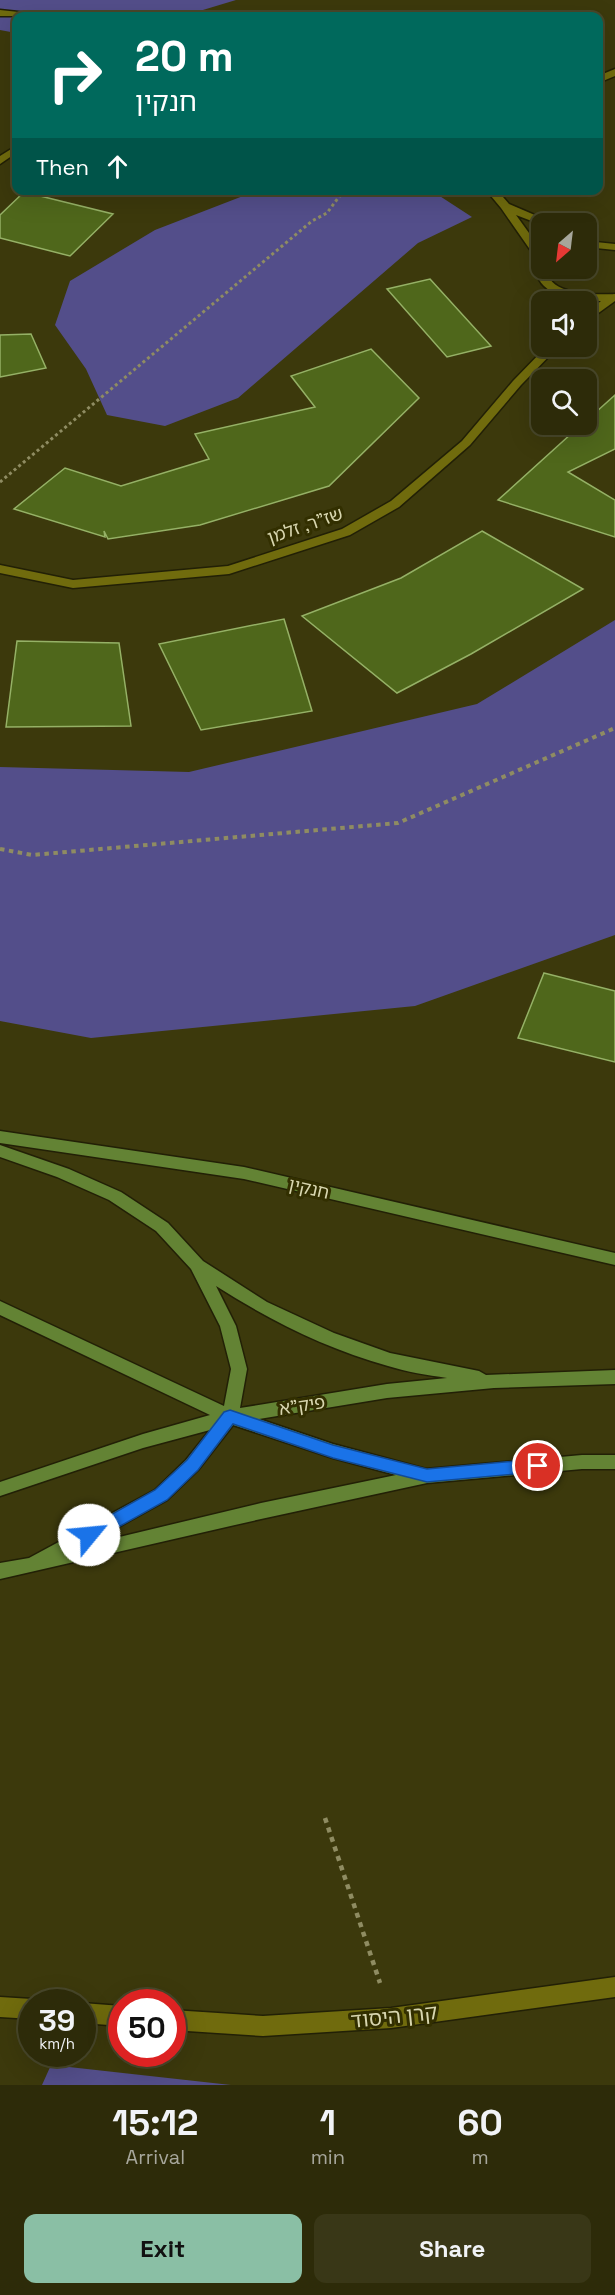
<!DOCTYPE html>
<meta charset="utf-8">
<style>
body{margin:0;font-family:"Space Grotesk","Noto Sans Hebrew",sans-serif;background:#393717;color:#f1f3f6;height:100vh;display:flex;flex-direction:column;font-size:22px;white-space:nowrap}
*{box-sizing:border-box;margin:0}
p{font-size:20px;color:#a7a79c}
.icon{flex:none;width:33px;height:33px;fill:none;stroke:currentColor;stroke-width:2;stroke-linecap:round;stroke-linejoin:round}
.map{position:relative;height:2085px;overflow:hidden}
.side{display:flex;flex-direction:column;background:#2d2b09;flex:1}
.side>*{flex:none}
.banner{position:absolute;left:12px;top:12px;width:591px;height:183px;border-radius:12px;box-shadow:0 6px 24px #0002,0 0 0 2px #48472a;background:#00695c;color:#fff;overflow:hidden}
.needle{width:39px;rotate:208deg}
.controls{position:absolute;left:531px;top:213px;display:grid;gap:12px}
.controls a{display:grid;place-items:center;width:66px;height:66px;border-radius:12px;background:#2d2b09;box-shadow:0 6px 24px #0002,0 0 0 2px #48472a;font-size:30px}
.speed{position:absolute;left:18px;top:1989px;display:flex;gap:12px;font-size:30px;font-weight:700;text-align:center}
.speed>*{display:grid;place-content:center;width:78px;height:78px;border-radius:50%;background:#2d2b09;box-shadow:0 6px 24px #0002,0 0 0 2px #48472a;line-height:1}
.speed small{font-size:15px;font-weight:400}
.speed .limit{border:9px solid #d22;background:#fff;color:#111}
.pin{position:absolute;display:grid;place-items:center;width:51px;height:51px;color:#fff;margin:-26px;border:3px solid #fff;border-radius:50%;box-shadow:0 2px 6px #0007}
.me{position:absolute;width:66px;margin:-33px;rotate:62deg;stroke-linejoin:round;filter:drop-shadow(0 0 4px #0008)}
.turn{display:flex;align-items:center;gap:21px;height:126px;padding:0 24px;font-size:27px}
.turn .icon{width:78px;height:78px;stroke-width:2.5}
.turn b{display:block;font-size:42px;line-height:51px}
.then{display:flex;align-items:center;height:57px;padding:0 24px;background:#0003;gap:12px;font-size:22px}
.eta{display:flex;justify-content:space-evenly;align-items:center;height:102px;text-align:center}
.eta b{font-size:36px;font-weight:700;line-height:42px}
.button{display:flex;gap:12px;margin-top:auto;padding:12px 24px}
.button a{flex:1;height:69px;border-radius:12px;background:#8abfa5;color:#111;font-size:24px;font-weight:700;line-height:69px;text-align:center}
.button a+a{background:#393717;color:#f1f3f6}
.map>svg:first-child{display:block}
.green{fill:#534e8a}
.building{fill:#4f671b;stroke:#95b166;stroke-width:1.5}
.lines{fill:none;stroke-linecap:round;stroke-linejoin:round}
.lane-casing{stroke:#222006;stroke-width:3}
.street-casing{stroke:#222006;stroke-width:3}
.secondary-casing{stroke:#222006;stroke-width:3}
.path-far2{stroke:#8f8c62;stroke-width:3;stroke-dasharray:3 3;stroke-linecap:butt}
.path-far1{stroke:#8f8c62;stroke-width:4;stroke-dasharray:4.5 4.5;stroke-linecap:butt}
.path{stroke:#8f8c62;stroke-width:4.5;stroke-dasharray:5 5;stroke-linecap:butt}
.lane{fill:#706b0d;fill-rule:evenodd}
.street{fill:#706b0d;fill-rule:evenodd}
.secondary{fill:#638334;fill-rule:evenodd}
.route{fill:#1a73e8;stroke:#114b97;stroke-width:1.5}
.labels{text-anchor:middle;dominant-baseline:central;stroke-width:6;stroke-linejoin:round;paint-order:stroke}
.street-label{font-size:18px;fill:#d8d6af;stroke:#322f00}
.near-street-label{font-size:21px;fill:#d8d6af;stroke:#322f00}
</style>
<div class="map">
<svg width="615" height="2085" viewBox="0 0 615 2085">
<rect width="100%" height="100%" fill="#3c390c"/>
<!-- green -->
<path class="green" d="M0,0H236L183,16H16V33L0,30Z
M256,191H432L472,217L418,243L238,398L165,426L107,415L86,369L55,325L70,281L155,230Z
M615,620V935L415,1006L91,1038L0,1021V767L189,772L477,704Z
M51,2065L231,2085H42Z"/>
<!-- building -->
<path class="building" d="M24,192L113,214L70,256L0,238V215Z
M430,279L491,346L447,357L387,289Z
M31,334L46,368L0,377V335Z
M371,349L419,398L329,486L200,525L108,539L104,531L105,537L14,509L65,468L121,486L209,459L195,434L315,407L291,376Z
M615,395V449L568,472L615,500V537L498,500L582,424H586V421Z
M482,531L583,589L471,654L397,693L302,616L401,578Z
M284,619L312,711L201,730L159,644Z
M17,641L119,643L131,726L6,727Z
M544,973L615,991V1062L518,1038Z"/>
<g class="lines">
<!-- lane casing -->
<g class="lane-casing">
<path id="lane" d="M0,10L28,13L33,16H0Z"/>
</g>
<!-- street casing -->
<g class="street-casing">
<path id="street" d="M615,69V76L598,83V76Z
M16,146V153L0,164V156Z
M486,190H497L509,204L551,222L552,224H542V225L516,215L542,251V268H547C546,296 596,295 615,294V301L586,322V313L601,301C577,301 529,296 538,261L501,208Z
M586,241L615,244V250L586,247Z
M547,346H559L521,385L470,445L399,507L350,535L229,574L73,588L0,573V565L73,580L228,566L342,529L391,501L462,441L513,381Z
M615,1977V1997L391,2028L263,2036L172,2030V2010L263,2016L391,2008Z
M0,1997L32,1999L39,2002H32V2019L0,2017Z
M82,2003L122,2006V2026L82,2023Z"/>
</g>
<!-- secondary casing -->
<g class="secondary-casing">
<path id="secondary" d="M0,1131L244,1167L615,1253V1265L244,1179L0,1143Z
M0,1145L69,1169L121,1192L168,1223L203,1261L267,1302L334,1333L390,1353L479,1371L486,1375L615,1370V1384L494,1388L387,1398L259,1419L333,1444L426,1469L582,1455H615V1469H582L427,1483L261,1519L0,1579V1563L29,1558L155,1490L186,1460L210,1430L143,1448L0,1496V1482L143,1434L210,1415L0,1315V1301L224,1406L231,1369L220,1326L191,1269L156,1231L109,1200L57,1177L0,1157ZM216,1286C269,1320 327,1349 388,1366C407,1372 427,1375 447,1378L387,1384L240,1408L247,1369L236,1326ZM233,1425L333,1458L396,1475L261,1503L86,1545L167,1500L198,1470Z"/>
</g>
<!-- path-far2 -->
<path class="path-far2" d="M0,482L312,221L327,213L344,190"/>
<!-- path-far1 -->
<path class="path-far1" d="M0,849L32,855L398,823L615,728"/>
<!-- path -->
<path class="path" d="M325,1818L380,1983"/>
<!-- lane -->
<use href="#lane" class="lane"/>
<!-- street -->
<use href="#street" class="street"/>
<!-- secondary -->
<use href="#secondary" class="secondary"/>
</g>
<!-- route -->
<path class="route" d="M230,1410L333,1445L427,1469L538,1459L544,1461L546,1466L544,1470L538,1472L427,1482L333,1458L233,1424L198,1470L167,1500L95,1540L89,1542L84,1540L81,1535L84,1530L155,1490L187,1460L224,1412Z"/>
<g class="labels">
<!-- street labels -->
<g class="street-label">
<text transform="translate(305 525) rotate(-19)">שז"ר, זלמן</text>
<text transform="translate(309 1188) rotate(13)">חנקין</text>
<text transform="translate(302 1405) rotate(-9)">פיק"א</text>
</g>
<!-- near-street labels -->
<g class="near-street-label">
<text transform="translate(394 2016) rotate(-6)">קרן היסוד</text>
</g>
</g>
</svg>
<div class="controls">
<a><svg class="needle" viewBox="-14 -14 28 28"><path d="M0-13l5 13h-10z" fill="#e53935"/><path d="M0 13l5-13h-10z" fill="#a7a79c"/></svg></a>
<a><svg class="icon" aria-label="sound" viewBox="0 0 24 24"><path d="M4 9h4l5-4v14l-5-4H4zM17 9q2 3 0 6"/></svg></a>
<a><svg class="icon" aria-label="search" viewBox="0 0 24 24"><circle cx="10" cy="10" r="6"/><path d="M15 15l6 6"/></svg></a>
</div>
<div class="speed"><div>39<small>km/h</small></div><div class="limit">50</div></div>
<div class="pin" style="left:538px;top:1466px;background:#d93025"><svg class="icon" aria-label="arrive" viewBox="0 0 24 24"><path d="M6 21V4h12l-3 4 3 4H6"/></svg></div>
<svg class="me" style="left:89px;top:1535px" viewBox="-20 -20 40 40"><circle r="19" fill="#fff"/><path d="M0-13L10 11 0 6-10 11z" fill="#1a73e8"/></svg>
<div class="banner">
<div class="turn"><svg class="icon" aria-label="right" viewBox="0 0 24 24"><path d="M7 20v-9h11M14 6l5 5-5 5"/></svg><div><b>20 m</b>חנקין</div></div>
<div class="then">Then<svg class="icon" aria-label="ahead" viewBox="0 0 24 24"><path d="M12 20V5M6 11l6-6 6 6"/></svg></div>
</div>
</div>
<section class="side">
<div class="eta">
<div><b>15:12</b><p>Arrival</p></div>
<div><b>1</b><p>min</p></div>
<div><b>60</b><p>m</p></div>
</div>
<div class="button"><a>Exit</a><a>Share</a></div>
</section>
